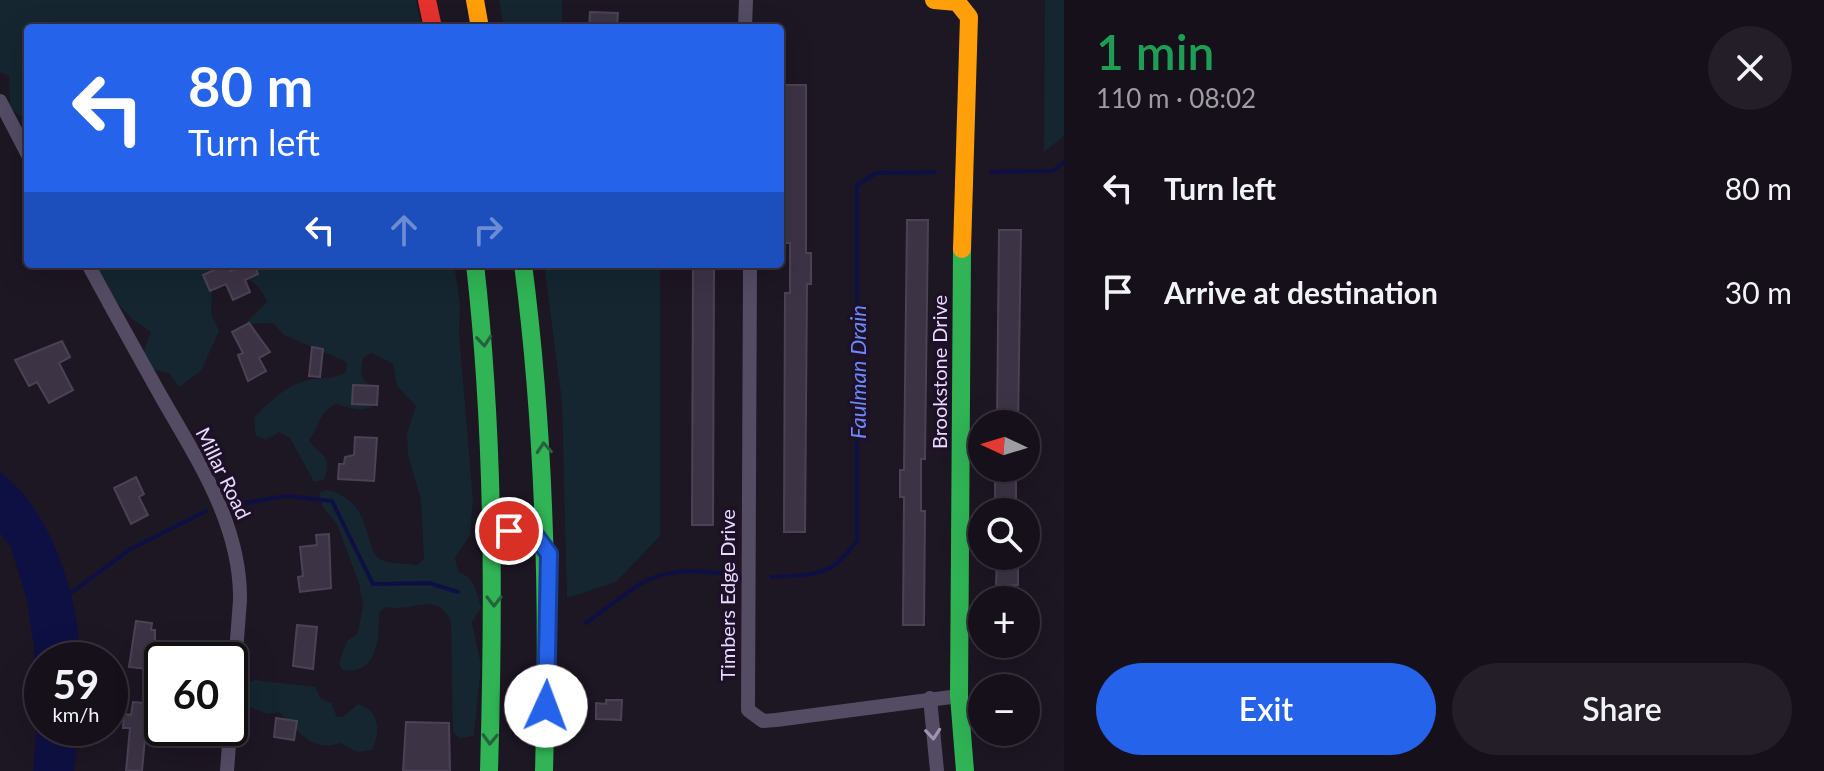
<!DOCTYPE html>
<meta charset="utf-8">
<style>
body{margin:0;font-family:Lato,sans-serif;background:#231e27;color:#f1f3f6;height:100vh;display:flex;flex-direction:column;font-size:30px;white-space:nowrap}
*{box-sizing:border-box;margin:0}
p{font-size:26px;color:#9e9da2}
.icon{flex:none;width:44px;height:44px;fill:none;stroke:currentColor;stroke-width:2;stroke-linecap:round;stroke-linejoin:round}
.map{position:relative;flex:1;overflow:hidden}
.panel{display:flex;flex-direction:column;background:#16101a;width:760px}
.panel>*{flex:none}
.guide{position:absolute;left:24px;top:24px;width:760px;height:244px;border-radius:8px;box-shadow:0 8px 32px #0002,0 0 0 2px #353039;background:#2563eb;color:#fff;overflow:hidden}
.needle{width:52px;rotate:274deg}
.fabs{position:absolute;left:968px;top:410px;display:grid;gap:16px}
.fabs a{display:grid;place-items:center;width:72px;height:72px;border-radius:50%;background:#16101a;box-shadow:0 8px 32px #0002,0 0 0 2px #353039;font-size:40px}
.speed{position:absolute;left:24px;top:642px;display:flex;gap:16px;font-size:40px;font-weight:700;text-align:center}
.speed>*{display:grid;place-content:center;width:104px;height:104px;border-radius:50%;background:#16101a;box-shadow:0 8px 32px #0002,0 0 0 2px #353039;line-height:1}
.speed small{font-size:20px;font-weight:400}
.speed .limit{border:4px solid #111;border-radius:12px;background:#fff;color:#111}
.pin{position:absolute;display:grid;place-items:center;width:68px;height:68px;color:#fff;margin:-34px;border:4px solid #fff;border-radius:50%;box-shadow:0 2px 8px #0007}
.me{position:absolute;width:88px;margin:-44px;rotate:2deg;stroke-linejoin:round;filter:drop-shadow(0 0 6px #0008)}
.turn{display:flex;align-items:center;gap:28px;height:168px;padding:0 32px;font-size:36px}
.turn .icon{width:104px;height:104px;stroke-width:2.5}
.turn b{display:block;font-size:56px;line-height:68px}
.lanes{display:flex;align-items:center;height:76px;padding:0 32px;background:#0003;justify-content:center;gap:40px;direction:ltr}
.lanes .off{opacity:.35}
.round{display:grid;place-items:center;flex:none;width:84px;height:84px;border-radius:42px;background:#231e27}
.head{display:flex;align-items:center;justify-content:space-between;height:136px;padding:0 32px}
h1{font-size:48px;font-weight:600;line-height:60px;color:#1e9e55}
.action{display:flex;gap:16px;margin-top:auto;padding:16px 32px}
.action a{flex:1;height:92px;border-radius:48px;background:#2563eb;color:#fff;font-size:32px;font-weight:600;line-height:92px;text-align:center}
.action a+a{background:#231e27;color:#f1f3f6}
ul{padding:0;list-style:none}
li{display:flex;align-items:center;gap:24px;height:104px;padding:0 32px}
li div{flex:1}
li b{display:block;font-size:30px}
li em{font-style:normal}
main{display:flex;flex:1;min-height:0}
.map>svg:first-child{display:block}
.green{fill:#152630}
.water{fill:#0e1043}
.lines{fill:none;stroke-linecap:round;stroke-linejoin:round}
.stream{stroke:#0e1043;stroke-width:4}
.building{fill:#3c3445;stroke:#4c4256;stroke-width:2}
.street{stroke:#544c63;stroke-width:14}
.fast{stroke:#30b455;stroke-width:18}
.slow{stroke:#ff9f0a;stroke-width:18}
.jam{stroke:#e5322d;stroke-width:18}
.oneway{stroke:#26623e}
.oneway2{stroke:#9f93b0}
.route-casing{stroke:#184099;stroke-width:20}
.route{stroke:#2563eb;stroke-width:14}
.labels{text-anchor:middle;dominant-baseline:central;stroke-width:7;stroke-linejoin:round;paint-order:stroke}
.street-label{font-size:20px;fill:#eadafe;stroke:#1d1128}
.water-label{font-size:22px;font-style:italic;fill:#6c89fa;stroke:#1d1128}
</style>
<main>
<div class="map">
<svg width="1064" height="771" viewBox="0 0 1064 771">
<rect width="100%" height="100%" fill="#1d1623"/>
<!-- green -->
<path class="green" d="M0,0H416L422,28H28V121L10,108L9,76L0,72Z
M499,0H562V28H504Z
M1045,0H1064V136L1044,152Z
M96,264H454L460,304L459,333L473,500L470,535L455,558L458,571C474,578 477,591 481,608L472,622L481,665L474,736L460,738L453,732L451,622C436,589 414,613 385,607L379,613C379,638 378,676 342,670L339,663L347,641L358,633L363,605L359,583L337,524L323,507L319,493C326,489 329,490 337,493C373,509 364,549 380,559C390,565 407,563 417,565L424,559L421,500L408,455L407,433L416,406L397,386L393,364L371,353L363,358C358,381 364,380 379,392L377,403C362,414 353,408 336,404C318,413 320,426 309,440C320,458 333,452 324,480L314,482L290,438L279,432L266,440L256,436L254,418C267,403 288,384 308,380C322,377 334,380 346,372L347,362L284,335L273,323L250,324L247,321L267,302C262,287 243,271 226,270L212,283L211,313L219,331L201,371L179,387L169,373L147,368L144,351L151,332L132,319L114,299Z
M544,264H660V536L616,582L567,598L562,402Z
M255,680L315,687L321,699L331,703L337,717H343L358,704C380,710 381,732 372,750L358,752L340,743C311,754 298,729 279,712L267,714L250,707L243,686Z"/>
<!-- water -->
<path class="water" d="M0,472C51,508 80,600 80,660H42V728H80L74,771H33L37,720L34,646L27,601L11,547L0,533Z"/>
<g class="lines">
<!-- stream -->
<path class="stream" d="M991,172L1053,171L1064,162
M239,504L286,496L332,501L373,584L429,583L458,592
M772,577C814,574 832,578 857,540V185L876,173L935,172
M68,595L129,550L206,511
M586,623C642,583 653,563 726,574"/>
</g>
<!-- building -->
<path class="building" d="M590,12L618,13L617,27L589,28Z
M785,85H806V253H811V284H807L805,532H784L785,293H790V243H785Z
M907,220H928L925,459H921V511H925L924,625H903L904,497H900V470H904Z
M999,230H1021L1018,423H997Z
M227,264L230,271L254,264L258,274L245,280L250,292L233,300L226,284L210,291L203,275Z
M693,264H714L713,525H692Z
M249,323L270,352L259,358L266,371L248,381L238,355L243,353L232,332Z
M62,341L70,357L59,363L73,390L49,403L37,382L29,386L15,360Z
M312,347L323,349L320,377L309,376Z
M353,385L378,386L377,405L352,404Z
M355,437L377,438L374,481L338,479L339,464H344L345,457L354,455Z
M136,477L144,494L139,497L148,515L131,524L114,488Z
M995,477H1016V504L995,503Z
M329,534L331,588L300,592L298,577L303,576L300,547L317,545L316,535Z
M997,559H1018V585H996Z
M136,621L152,623L151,630H155V670L129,667Z
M297,625L317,627L313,669L293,666Z
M606,700H622L621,720L596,719V703L606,704Z
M133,702L156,704L155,717H150L148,738H145L142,771H126L130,728H123L124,714L131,715Z
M276,718L297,721L294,740L274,737Z
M406,722L449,723L450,771H403Z"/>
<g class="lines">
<!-- street -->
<path class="street" d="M745,28L746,0
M0,101L28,155
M88,264C112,309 137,353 162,398C198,461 241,525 240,600L227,771
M750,264L748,710L763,721L776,720L959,696
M930,698L937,771"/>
<!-- fast -->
<path class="fast" d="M962,249L959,696L965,771
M475,264C494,433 494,601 489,771
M523,264C545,433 549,601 544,771
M494,539C518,526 534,532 549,554"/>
<!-- slow -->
<path class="slow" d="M475,0L480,28
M934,0L957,2L969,17L962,249"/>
<!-- jam -->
<path class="jam" d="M427,0L433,28"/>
</g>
<!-- one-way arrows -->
<defs><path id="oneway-chevron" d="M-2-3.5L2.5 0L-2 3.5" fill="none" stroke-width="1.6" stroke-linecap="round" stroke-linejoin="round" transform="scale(2)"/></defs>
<g class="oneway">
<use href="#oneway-chevron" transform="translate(484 341) rotate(85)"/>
<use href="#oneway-chevron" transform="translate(544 448) rotate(-94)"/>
<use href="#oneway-chevron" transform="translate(494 601) rotate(90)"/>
<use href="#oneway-chevron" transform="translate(490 739) rotate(92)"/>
</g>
<use class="oneway2" href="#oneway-chevron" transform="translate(933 734) rotate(85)"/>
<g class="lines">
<!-- route casing -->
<g class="route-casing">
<path id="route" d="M509,531L535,535L549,554L546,706"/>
</g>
<!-- route -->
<use href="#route" class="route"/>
</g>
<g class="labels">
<!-- street labels -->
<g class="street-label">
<text transform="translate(939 372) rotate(-90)">Brookstone Drive</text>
<text transform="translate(224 473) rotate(64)">Millar Road</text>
<text transform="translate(727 595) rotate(-90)">Timbers Edge Drive</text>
</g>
<!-- water labels -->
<g class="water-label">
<text transform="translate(857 372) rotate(-90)">Faulman Drain</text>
</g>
</g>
</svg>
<div class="fabs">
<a><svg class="needle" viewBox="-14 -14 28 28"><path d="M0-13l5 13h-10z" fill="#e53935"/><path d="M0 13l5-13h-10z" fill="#9e9da2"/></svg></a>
<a><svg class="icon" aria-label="search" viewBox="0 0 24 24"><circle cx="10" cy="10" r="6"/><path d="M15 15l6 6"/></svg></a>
<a>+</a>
<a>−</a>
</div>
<div class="speed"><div>59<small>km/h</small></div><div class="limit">60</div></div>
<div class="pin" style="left:509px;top:531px;background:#d93025"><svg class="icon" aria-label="arrive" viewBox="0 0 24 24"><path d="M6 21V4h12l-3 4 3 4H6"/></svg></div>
<svg class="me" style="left:546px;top:706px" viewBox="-20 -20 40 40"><circle r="19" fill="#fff"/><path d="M0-13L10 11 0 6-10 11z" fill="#2563eb"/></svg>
<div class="guide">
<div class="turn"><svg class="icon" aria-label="left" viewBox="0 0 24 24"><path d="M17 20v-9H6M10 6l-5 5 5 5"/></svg><div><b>80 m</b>Turn left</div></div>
<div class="lanes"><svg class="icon" aria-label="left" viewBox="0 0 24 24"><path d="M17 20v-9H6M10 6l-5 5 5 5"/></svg><svg class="icon off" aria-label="ahead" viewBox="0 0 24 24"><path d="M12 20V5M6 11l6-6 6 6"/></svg><svg class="icon off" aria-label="right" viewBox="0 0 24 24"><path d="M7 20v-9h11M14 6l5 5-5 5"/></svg></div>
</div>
</div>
<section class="panel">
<div class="head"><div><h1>1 min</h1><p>110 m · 08:02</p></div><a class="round"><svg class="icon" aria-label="close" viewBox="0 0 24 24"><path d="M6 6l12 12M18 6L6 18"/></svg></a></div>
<ul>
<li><svg class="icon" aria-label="left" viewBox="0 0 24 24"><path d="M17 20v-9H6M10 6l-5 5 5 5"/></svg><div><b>Turn left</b></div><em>80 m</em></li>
<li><svg class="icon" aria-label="arrive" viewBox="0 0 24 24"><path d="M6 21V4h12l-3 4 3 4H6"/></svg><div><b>Arrive at destination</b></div><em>30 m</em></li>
</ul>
<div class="action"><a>Exit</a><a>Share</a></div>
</section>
</main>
